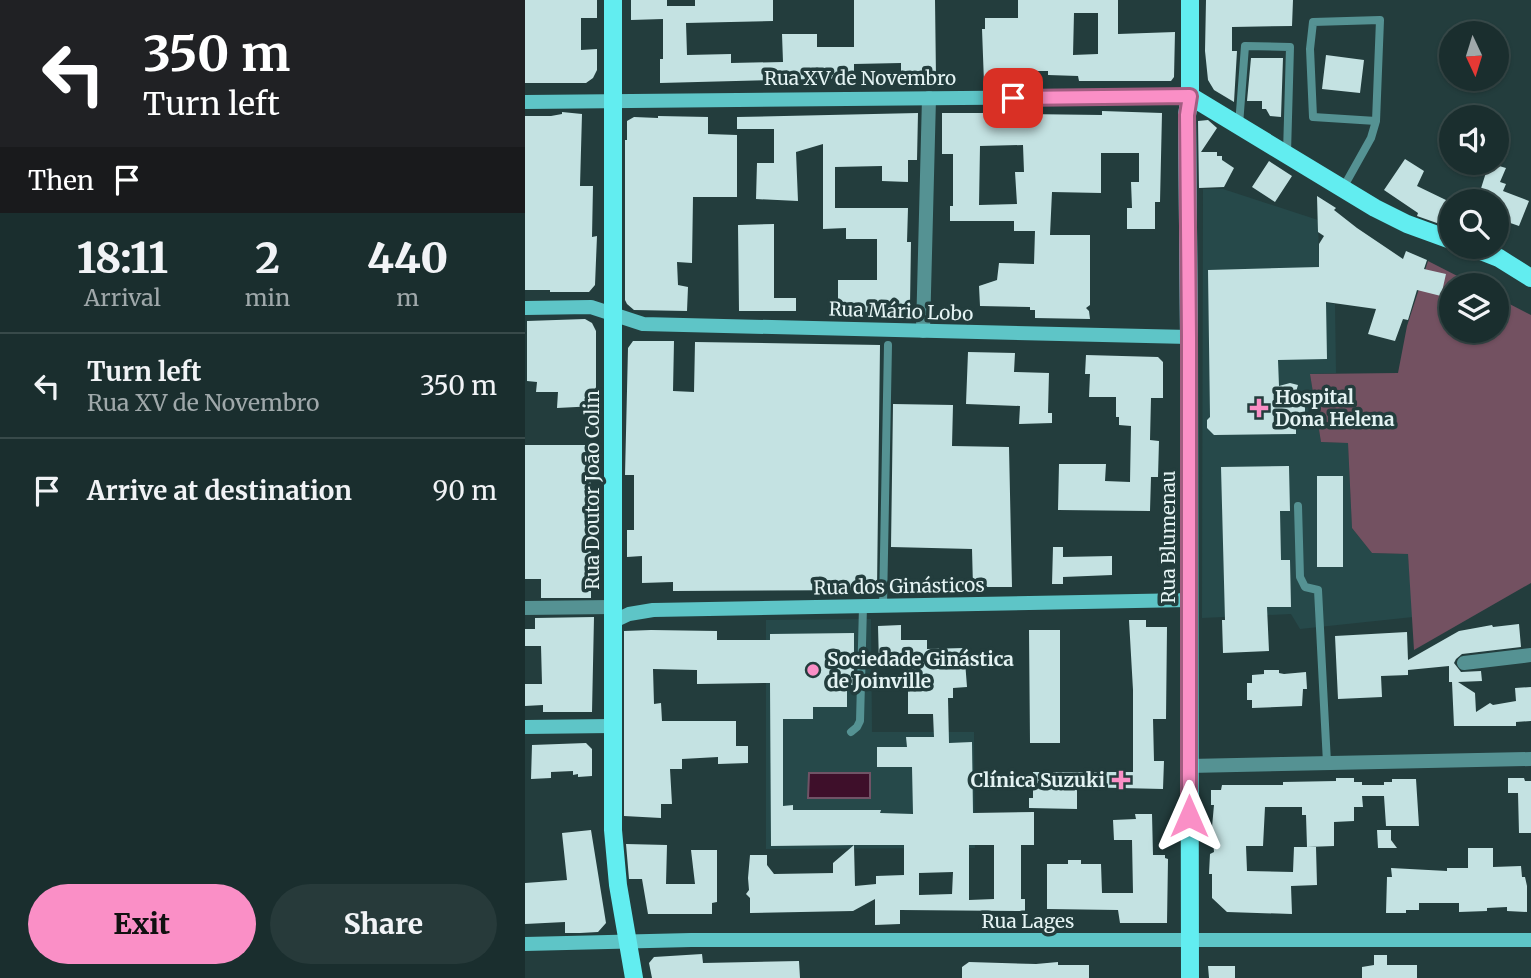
<!DOCTYPE html>
<meta charset="utf-8">
<style>
body{margin:0;font-family:Merriweather,serif;background:#273a3a;color:#f1f3f6;height:100vh;display:flex;flex-direction:column;font-size:26px;white-space:nowrap}
*{box-sizing:border-box;margin:0}
p{font-size:23px;color:#9fa8aa}
.icon{flex:none;width:38px;height:38px;fill:none;stroke:currentColor;stroke-width:2;stroke-linecap:round;stroke-linejoin:round}
.map{position:relative;flex:1;overflow:hidden}
.side{display:flex;flex-direction:column;background:#1a2e2e;width:525px}
.side>*{flex:none}
.hud{background:#202124;color:#fff;overflow:hidden}
.needle{width:46px;rotate:176deg}
.buttons{position:absolute;left:914px;top:21px;display:grid;gap:14px}
.buttons a{display:grid;place-items:center;width:70px;height:70px;border-radius:50%;background:#1a2e2e;box-shadow:0 2px 5px #0004,0 0 0 2px #384a4a;font-size:35px}
.pin{position:absolute;display:grid;place-items:center;width:60px;height:60px;color:#fff;margin:-30px;border-radius:14px;box-shadow:0 4px 10px #0006}
.me{position:absolute;width:77px;margin:-38px;rotate:0deg;stroke-linejoin:round;filter:drop-shadow(0 0 5px #0008)}
.turn{display:flex;align-items:center;gap:24px;height:147px;padding:0 28px;font-size:32px}
.turn .icon{width:91px;height:91px;stroke-width:2.5}
.turn b{display:block;font-size:49px;line-height:60px}
.then{display:flex;align-items:center;height:66px;padding:0 28px;background:#0003;gap:14px;font-size:26px}
.eta{display:flex;justify-content:space-evenly;align-items:center;height:119px;text-align:center}
.eta b{font-size:42px;font-weight:800;line-height:49px}
.action{display:flex;gap:14px;margin-top:auto;padding:14px 28px}
.action a{flex:1;height:80px;border-radius:42px;background:#fa8fc6;color:#111;font-size:28px;font-weight:800;line-height:80px;text-align:center}
.action a+a{background:#273a3a;color:#f1f3f6}
ul{padding:0;list-style:none}
li{display:flex;align-items:center;gap:21px;height:105px;padding:0 28px;border-top:2px solid #384a4a}
li div{flex:1}
li b{display:block;font-size:26px}
li em{font-style:normal}
main{display:flex;flex:1;min-height:0}
.map>svg:first-child{display:block}
.built{fill:#26494a}
.green{fill:#735161}
.water{fill:#3e0f2a;stroke:#705366;stroke-width:2}
.building{fill:#c4e2e2;fill-rule:evenodd}
.lines{fill:none;stroke-linecap:round;stroke-linejoin:round}
.path{stroke:#617878;stroke-width:2.5;stroke-dasharray:5 3.5;stroke-linecap:butt}
.lane{stroke:#559293;stroke-width:8}
.street{stroke:#559293;stroke-width:14}
.secondary{stroke:#5ec5c7;stroke-width:14}
.primary{stroke:#62edf0;stroke-width:18}
.route-casing{stroke:#a25d81;stroke-width:18}
.route{stroke:#fa8fc6;stroke-width:12}
.poi-dot{fill:#fa8fc6;stroke:#233d3d;stroke-width:2.5}
.labels{text-anchor:middle;dominant-baseline:central;stroke-width:7;stroke-linejoin:round;paint-order:stroke}
.street-label{font-size:19px;fill:#e4f3f3;stroke:#233d3d}
.poi-label{font-size:19px;font-weight:bold;fill:#e4f3f3;stroke:#233d3d;text-anchor:start}
</style>
<main>
<section class="side">
<div class="hud">
<div class="turn"><svg class="icon" aria-label="left" viewBox="0 0 24 24"><path d="M17 20v-9H6M10 6l-5 5 5 5"/></svg><div><b>350 m</b>Turn left</div></div>
<div class="then">Then<svg class="icon" aria-label="arrive" viewBox="0 0 24 24"><path d="M6 21V4h12l-3 4 3 4H6"/></svg></div>
</div>
<div class="eta">
<div><b>18:11</b><p>Arrival</p></div>
<div><b>2</b><p>min</p></div>
<div><b>440</b><p>m</p></div>
</div>
<ul>
<li><svg class="icon" aria-label="left" viewBox="0 0 24 24"><path d="M17 20v-9H6M10 6l-5 5 5 5"/></svg><div><b>Turn left</b><p>Rua XV de Novembro</p></div><em>350 m</em></li>
<li><svg class="icon" aria-label="arrive" viewBox="0 0 24 24"><path d="M6 21V4h12l-3 4 3 4H6"/></svg><div><b>Arrive at destination</b></div><em>90 m</em></li>
</ul>
<div class="action"><a>Exit</a><a>Share</a></div>
</section>
<div class="map">
<svg width="1006" height="978" viewBox="0 0 1006 978">
<rect width="100%" height="100%" fill="#233d3d"/>
<!-- built -->
<path class="built" d="M678,189H698L793,220L795,302L810,304L811,373L785,374L796,442L823,443L827,528L847,553L883,554L888,617L775,629L766,614L677,618Z
M346,619L347,732H449L450,848L241,849V620Z"/>
<!-- green -->
<path class="green" d="M903,261L950,285H926V331H971V297L1006,315V583L889,650L883,554L847,553L827,528L823,443L796,442L785,374L873,373L882,326Z"/>
<!-- water -->
<path class="water" d="M284,773H345V798H283Z"/>
<!-- building -->
<path class="building" d="M0,0H72V18H56V50L72,49V70L68,78L61,83H0Z
M106,0H142V6H170V0H248V21L161,23L162,55L206,54V63L258,62L257,34H292V47H329V0H410L411,78L376,79V63L329,64V78L135,83V59H138V19L106,20Z
M493,0H593V34L650,32L649,77L646,81H554L553,76L523,75V71H494V83H459L457,29H460V18H493ZM549,13H573V54L548,55Z
M681,0H768L767,26L707,27V51H712L709,102L689,90L683,80L680,51Z
M801,55L839,60L835,93L797,89Z
M726,58H758L756,117L745,116L741,109H737V101H722Z
M577,111L637,113L635,202H630V229H602V208H607L606,182H614V153H576V193L527,192L525,235H565V305L561,308L564,311L565,319L510,318V310H505V307L455,306L454,286L472,280L474,263L509,264L510,231H489V221H425V206H428V154H417V113H477L478,124L499,125V114L577,115ZM498,145L499,172H490L492,204L454,205L455,146Z
M37,112L57,114L55,186H68L67,237L72,236L70,285L64,292H25V290H0V116H26L37,114Z
M393,113L392,160H383V182L357,181V166L310,167V208H383L382,242H386L385,305L375,312H313V280H352V239H321V228L298,229V144L271,152L273,201L231,199L232,163H249V129H212V117Z
M133,116L183,117V134L212,135V197H168L167,263L152,262L153,285L163,287L162,311L109,310L102,304L100,300V140H102V121L109,117L133,118Z
M683,120L692,128L676,152H692V156H697V160L709,168L699,187L674,188L673,121Z
M880,159L899,171L892,186L923,201L920,209L926,211V228L892,216L893,213L859,190Z
M744,161L767,176L750,202L727,187Z
M964,163L981,168L975,182L981,184L978,191L1004,201L994,226L971,218V201H952Z
M792,196L811,208L809,210L832,228L878,259L881,251L902,260L899,269L921,274L916,296L892,290L883,320L878,319L870,341L843,334L851,309L801,302L802,359L753,360L754,386L765,383L773,385L768,402L780,401V417H771V434L689,435L682,428V420L685,417L683,270L794,267V244L799,236L793,232Z
M249,224V298H271V311H214L213,225Z
M60,319L67,323L71,331V406L32,408L33,392H11L12,382L2,381V321Z
M108,341H149L148,391L169,392L170,342L355,345L352,590L148,591V582L117,583V556L102,557V530H109V475H100L103,348Z
M443,352L490,353L489,372L524,373L523,413H527V423L494,424L495,406L441,404Z
M561,355L633,357L638,362V398H626L625,440L634,441L633,477H626L625,511L533,510L534,464H581L580,481L605,482L606,426L594,425V417H591V397H564L565,374H560Z
M368,404L428,405L427,446L484,447L487,587H448L447,549L366,547Z
M0,445H66V598H16V579H0Z
M764,466L765,511H755L756,560H765L766,607H742L744,651L698,653L697,620H700L696,467Z
M792,476H818V567H792Z
M528,547H538V557L587,556V575L538,577V584H527Z
M69,617L67,712H18V705L0,706V684H17L16,646H0V629H10V618Z
M604,620H621V627H642L641,719H628L629,761H639L638,789L552,787V809L504,808V798H508V772H608V690Z
M994,624L996,647L937,654L931,659L929,663L936,672L956,671L957,681L933,682L950,693L951,712L965,703L968,705L991,701L990,688L1006,687V721L991,722V726H929L927,682H924V666L883,670V675L856,676L857,697L813,699L810,636L882,632L883,660L934,631L967,625L968,627Z
M376,625V640H402V649L439,648L442,687L428,688V698H423L424,743L447,742L448,813L509,812V845H496V899H500V911L375,910V924L350,925V899L328,911L225,913V898L221,894L224,890L223,878L225,855H242V865L249,874L308,873V863L329,845L246,846L245,683L172,684V670L128,669L129,704L136,703L137,721H211V746H223V763L193,764V757L157,759V769H145L147,804H136V818L99,816V631L126,630L192,631V640H245V634L329,633V685H322V707H288V719H258V806L268,805V810H356L355,813L388,814L387,767H352V747H382L381,737H409L408,714H383V663L354,664L353,626ZM329,845H379V875L351,876V884L330,886ZM444,845H469V899L444,900ZM428,872L427,894L394,895V873Z
M504,630H535V743H505Z
M739,670H754V673L759,674L781,672L782,689H778L777,706L727,708V700H722V683H727V675L739,674Z
M61,743L67,749V776L53,777V774L48,775V771L26,772V778L6,779L7,745Z
M811,778H829V782H837V785H859V782H867V779H891L894,826H861L859,796H837L838,807H829V821L809,822V846L782,847L781,815H777V807H740L738,846H721L722,871L768,872L769,847H791L792,885L766,886L767,914L702,912L687,898V874H684L685,854L689,852L687,827L689,805H686V790H696L697,785H758V782L811,781Z
M983,778H999L1000,781H1006V833H994L993,793H983Z
M610,814H627L628,855H640V858L643,859L642,923H595L593,910L522,909V864H543V860H556V864H576L577,893H608L607,840H589L588,820L611,819Z
M66,830L81,923L73,932L55,933H40V922L0,924V883L42,880L37,833Z
M852,830H866V840L872,848H853Z
M101,844L142,845L141,884H170L166,850H192V902L187,903V914H123L117,879H104Z
M943,848H968V867L996,866L997,877H1000L1002,886V912L982,911V907L962,908V911L934,912V903H894V910H881V913H861L862,877H867L866,868L922,871V868H943Z
M177,954L178,963L274,961L275,978H127L124,963L129,957Z
M849,955H862V965H892V978H837V967L849,965Z
M444,962L511,964L533,962V965H564V978H437V967Z
M683,966H710V978H684Z"/>
<g class="lines">
<!-- path -->
<path class="path" d="M351,77V85"/>
<!-- lane -->
<path class="lane" d="M714,125L720,46L765,47L762,153
M818,188L846,138L851,121L855,20L788,22L785,49L788,117L851,121
M773,506L775,577L780,587L793,590L802,763
M358,606L363,345
M326,732L332,727L335,721L338,606"/>
<!-- street -->
<path class="street" d="M398,331L404,98
M0,608L87,607
M939,663L1006,655
M664,766L1006,759"/>
<!-- secondary -->
<path class="secondary" d="M0,102L665,96
M0,308L66,307L118,324L664,337
M87,622L104,614L128,610L664,600
M0,727L87,726
M0,944L166,940H1006"/>
<!-- primary -->
<path class="primary" d="M88,0V830L93,885L109,978
M665,96L850,208L882,224L926,240
M946,247L974,258L1006,278
M665,978L664,337L662,115L665,96V0"/>
</g>
<g class="lines">
<!-- route casing -->
<g class="route-casing">
<path id="route" d="M488,98L665,96L662,115L664,337V816"/>
</g>
<!-- route -->
<use href="#route" class="route"/>
</g>
<!-- markers -->
<g class="poi-dot">
<path d="M730.5 397.5h7v7h7v7h-7v7h-7v-7h-7v-7h7z"/>
<circle cx="288" cy="670" r="7"/>
<path d="M592.5 769.5h7v7h7v7h-7v7h-7v-7h-7v-7h7z"/>
</g>
<g class="labels">
<!-- street labels -->
<g class="street-label">
<text x="335" y="78">Rua XV de Novembro</text>
<text transform="translate(376 311) rotate(2)">Rua Mário Lobo</text>
<text transform="translate(67 490) rotate(-90)">Rua Doutor João Colin</text>
<text transform="translate(643 537) rotate(-90)">Rua Blumenau</text>
<text transform="translate(374 586) rotate(-1)">Rua dos Ginásticos</text>
<text x="503" y="921">Rua Lages</text>
</g>
<!-- poi labels -->
<g class="poi-label">
<text x="750" y="397">Hospital<tspan x="750" dy="22">Dona Helena</tspan></text>
<text x="302" y="659">Sociedade Ginástica<tspan x="302" dy="22">de Joinville</tspan></text>
<text x="580" y="780" text-anchor="end">Clínica Suzuki</text>
</g>
</g>
</svg>
<div class="buttons">
<a><svg class="needle" viewBox="-14 -14 28 28"><path d="M0-13l5 13h-10z" fill="#e53935"/><path d="M0 13l5-13h-10z" fill="#9fa8aa"/></svg></a>
<a><svg class="icon" aria-label="sound" viewBox="0 0 24 24"><path d="M4 9h4l5-4v14l-5-4H4zM17 9q2 3 0 6"/></svg></a>
<a><svg class="icon" aria-label="search" viewBox="0 0 24 24"><circle cx="10" cy="10" r="6"/><path d="M15 15l6 6"/></svg></a>
<a><svg class="icon" aria-label="layers" viewBox="0 0 24 24"><path d="M12 4l9 5-9 5-9-5zM3 14l9 5 9-5"/></svg></a>
</div>
<div class="pin" style="left:488px;top:98px;background:#d93025"><svg class="icon" aria-label="arrive" viewBox="0 0 24 24"><path d="M6 21V4h12l-3 4 3 4H6"/></svg></div>
<svg class="me" style="left:664px;top:816px" viewBox="-20 -20 40 40"><path d="M0-17L14 15 0 8-14 15z" fill="#fa8fc6" stroke="#fff" stroke-width="4"/></svg>
</div>
</main>
